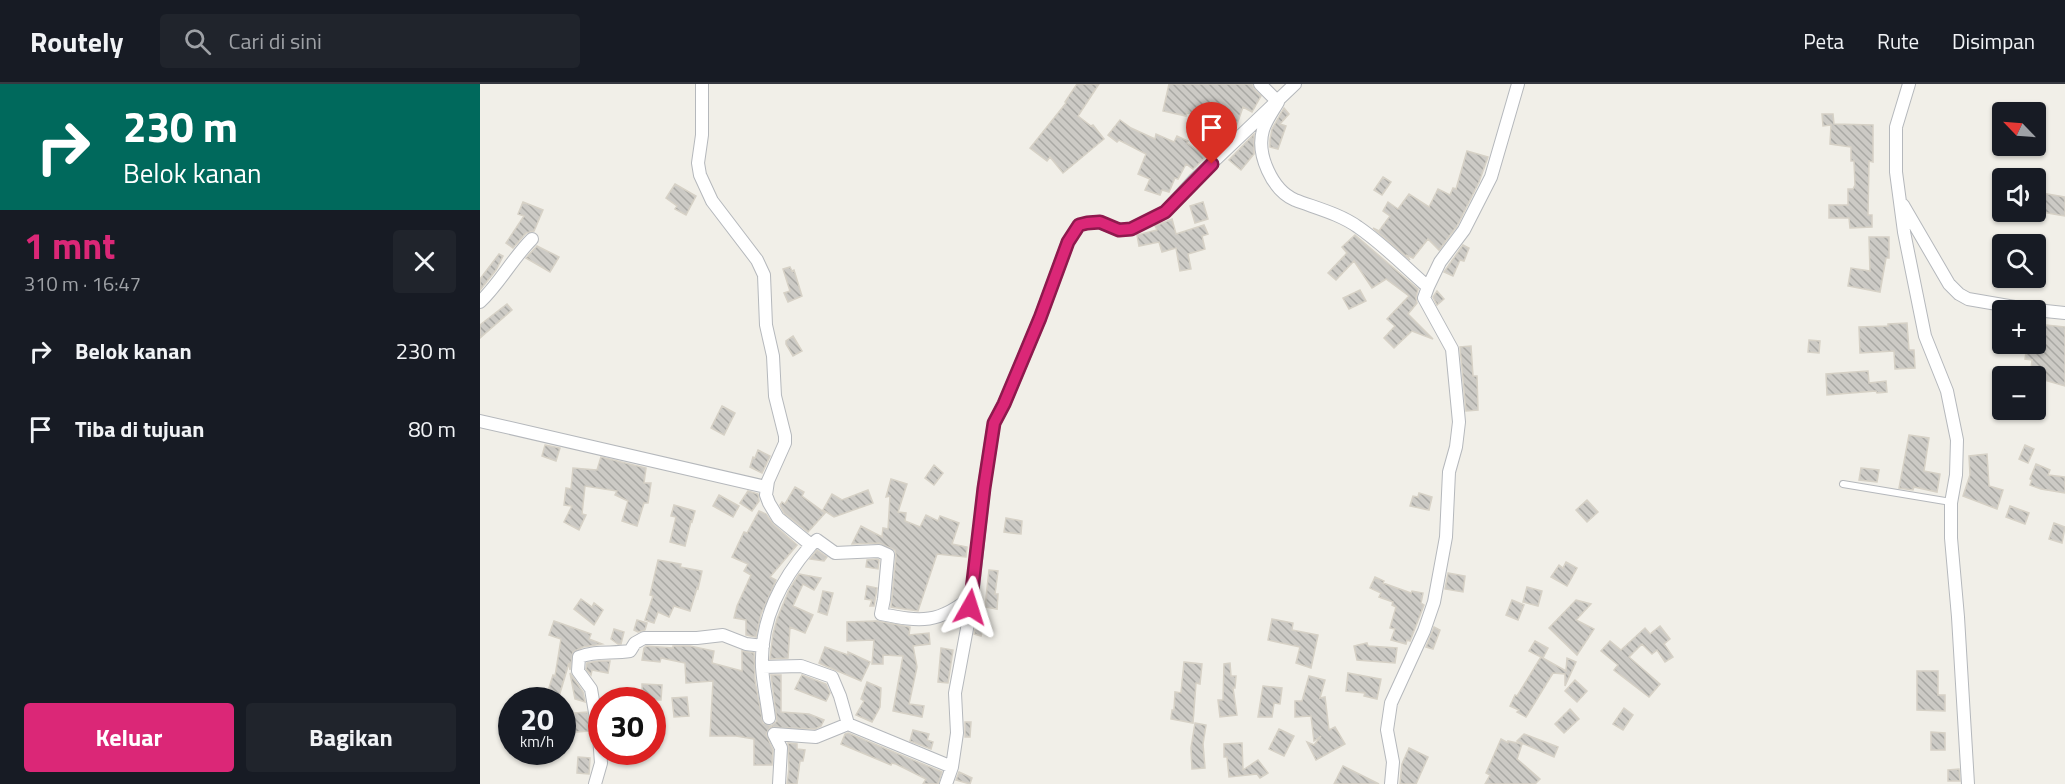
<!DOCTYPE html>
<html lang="id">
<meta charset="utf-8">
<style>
body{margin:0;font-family:"Titillium Web",sans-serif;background:#20242c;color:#f1f3f6;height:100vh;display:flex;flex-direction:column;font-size:22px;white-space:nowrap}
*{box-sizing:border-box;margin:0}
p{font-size:20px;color:#9ea1a6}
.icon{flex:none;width:33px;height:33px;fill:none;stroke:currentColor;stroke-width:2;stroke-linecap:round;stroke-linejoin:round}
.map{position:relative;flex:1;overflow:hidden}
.side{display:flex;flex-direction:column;background:#171b24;width:480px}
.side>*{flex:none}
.top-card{background:#00695c;color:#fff;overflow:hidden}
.needle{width:39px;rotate:295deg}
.buttons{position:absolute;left:1512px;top:18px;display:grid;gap:12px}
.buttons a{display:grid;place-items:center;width:54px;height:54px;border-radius:6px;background:#171b24;box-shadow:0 2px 4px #0004;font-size:30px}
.speed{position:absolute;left:18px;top:603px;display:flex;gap:12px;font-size:30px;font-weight:700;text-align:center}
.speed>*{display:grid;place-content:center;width:78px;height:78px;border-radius:50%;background:#171b24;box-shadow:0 2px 4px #0004;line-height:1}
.speed small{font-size:15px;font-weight:400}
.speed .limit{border:9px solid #d22;background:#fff;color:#111}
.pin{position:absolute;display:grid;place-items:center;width:51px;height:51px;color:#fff;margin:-62px -26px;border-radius:50% 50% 50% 0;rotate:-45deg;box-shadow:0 0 6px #0007}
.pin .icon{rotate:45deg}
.me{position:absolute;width:66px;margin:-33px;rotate:6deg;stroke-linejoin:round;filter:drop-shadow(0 0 4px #0008)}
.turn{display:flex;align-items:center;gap:21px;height:126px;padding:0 24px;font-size:27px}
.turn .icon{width:78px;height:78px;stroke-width:2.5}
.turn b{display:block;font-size:42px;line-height:51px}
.round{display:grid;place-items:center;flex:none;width:63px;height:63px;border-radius:6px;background:#20242c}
.overview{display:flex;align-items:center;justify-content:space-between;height:102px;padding:0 24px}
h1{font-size:36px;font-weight:700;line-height:45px;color:#db2777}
.button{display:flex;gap:12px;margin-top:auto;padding:12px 24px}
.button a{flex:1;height:69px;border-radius:6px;background:#db2777;color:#fff;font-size:24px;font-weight:700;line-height:69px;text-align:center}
.button a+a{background:#20242c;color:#f1f3f6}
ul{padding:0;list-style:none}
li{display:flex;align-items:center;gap:18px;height:78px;padding:0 24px}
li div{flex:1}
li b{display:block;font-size:22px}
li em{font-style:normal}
header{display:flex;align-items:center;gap:36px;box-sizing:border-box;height:84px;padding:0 30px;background:#171b24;border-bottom:2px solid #363941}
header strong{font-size:28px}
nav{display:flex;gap:33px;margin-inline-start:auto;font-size:21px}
.search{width:420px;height:54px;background:#20242c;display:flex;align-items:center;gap:15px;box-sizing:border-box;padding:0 21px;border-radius:6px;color:#9ea1a6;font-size:22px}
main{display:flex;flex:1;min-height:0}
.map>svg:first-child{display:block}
.building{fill:url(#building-back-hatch);stroke:#d6d1c6;stroke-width:1.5}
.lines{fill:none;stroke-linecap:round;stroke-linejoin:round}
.service-casing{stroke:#b5b8bc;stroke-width:8}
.minor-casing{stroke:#b5b8bc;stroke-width:14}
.service{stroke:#fff;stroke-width:6}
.minor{stroke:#fff;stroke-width:12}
.route-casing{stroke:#8e194d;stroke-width:15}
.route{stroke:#db2777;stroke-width:10}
</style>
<header>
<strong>Routely</strong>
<div class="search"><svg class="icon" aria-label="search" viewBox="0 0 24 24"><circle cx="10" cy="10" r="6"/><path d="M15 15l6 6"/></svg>Cari di sini</div>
<nav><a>Peta</a><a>Rute</a><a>Disimpan</a></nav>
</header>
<main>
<section class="side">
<div class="top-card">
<div class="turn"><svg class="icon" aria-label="right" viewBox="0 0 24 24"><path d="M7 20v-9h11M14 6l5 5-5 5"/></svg><div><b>230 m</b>Belok kanan</div></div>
</div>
<div class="overview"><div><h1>1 mnt</h1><p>310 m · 16:47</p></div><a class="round"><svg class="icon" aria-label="close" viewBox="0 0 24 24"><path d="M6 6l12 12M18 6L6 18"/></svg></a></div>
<ul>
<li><svg class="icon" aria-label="right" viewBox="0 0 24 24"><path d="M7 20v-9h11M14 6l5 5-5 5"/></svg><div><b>Belok kanan</b></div><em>230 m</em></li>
<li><svg class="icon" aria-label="arrive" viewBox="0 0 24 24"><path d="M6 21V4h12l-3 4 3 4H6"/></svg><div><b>Tiba di tujuan</b></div><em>80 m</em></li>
</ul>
<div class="button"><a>Keluar</a><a>Bagikan</a></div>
</section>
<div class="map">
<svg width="1585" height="700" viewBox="0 0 1585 700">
<defs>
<pattern id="building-back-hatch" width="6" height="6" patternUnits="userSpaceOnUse" patternTransform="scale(1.5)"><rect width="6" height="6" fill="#cccac5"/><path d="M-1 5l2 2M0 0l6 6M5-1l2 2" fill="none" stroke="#a9a8a4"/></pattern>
</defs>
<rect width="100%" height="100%" fill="#f1efe8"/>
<!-- building -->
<path class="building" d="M597,0H619L598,32L611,42L613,41L624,55L583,89L570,73L567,77L550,64L586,19L585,18Z
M689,0H772L774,5L781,12L772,28L763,23L755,46L744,56L739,55L742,45L707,28L706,32L683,27Z
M804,24L809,30L800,40L806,42L798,65L790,63V56L792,45Z
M1342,30H1353L1354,40L1393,41V78L1389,77L1388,131H1392V143L1370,144L1369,134H1349V121H1368V105H1373L1375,101L1374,77H1371V63L1350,60L1351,41L1343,42Z
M640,36L651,44L675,55L676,50L694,58L697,52L708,57L707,59L726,73L713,85L706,80L698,95L695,94L689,108L682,106L680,111L665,106L670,95L658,90L666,70L639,56L637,58L628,51Z
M774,50V70L761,86L749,76Z
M987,67L1008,73L999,98L977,142L959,166L948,155L933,174L926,171L930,176L893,144L899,147L910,132L903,127L908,118L918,125L929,110L949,123L958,105L970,111L973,104L976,105Z
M903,93L911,98L902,111L894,106Z
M195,100L216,112L206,131L195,125L197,122L186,114Z
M1556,108L1585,113V132L1556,127Z
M43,118L63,126L54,147L46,149L33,164L26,159L44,132L38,130Z
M723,118L728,135L715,139L710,122Z
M692,135L696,150L724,141L728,150L722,152L725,165L708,170L711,185L700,187L696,164L682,168L679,158L659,162L657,151L677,146L675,142Z
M875,151L938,205L936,214L937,219L928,230L953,255L932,247L914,264L904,254L915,242L907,235L929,212L906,195L892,204L874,177L856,196L848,189L867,169L862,163Z
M1389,153H1409V174H1406L1400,208L1368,202L1371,184L1390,187Z
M983,161L989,164L984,177L980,176L973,192L964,188Z
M57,162L79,173L70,188L46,174Z
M19,170L23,172L16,186L0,206V195Z
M310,183L312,187L314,186L322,212L308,218L304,209L310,207L303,185Z
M880,206L886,217L869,225L863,214Z
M957,207L964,215L957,221L953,213Z
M27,220L32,226L0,254V241Z
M1427,239L1429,266H1434L1435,284L1415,285L1414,267L1380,269L1379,243L1408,242V240Z
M1556,240L1585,243V302L1550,292L1552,276L1545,275L1547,260H1556Z
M313,252L322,267L313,272L306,260V257Z
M1329,256L1340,257L1339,269L1328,268Z
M991,262L993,292H997L998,326L986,327L980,263Z
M1388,287L1389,299L1406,297L1407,308L1397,309L1396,307L1347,311L1346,290Z
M242,322L255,329L244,351L231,344Z
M1429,351L1449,354L1444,387L1460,390L1457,408L1434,403L1433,406L1419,404Z
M65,361L80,364L76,377L62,372Z
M1545,361L1554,365L1548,379L1539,375Z
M278,366L290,372L282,389L270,383L273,373L275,374Z
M1507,370L1509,402L1523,406L1517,425L1483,412L1490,391L1489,372Z
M121,373L166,384L164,399H171L168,419H164L157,442L142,437L148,417L135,411L137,407L105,402L102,430L106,431L99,446L84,438L92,422L84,421L86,404L91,405L93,384L117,386Z
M1556,380L1570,386L1568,391L1585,393V409L1561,405L1550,401L1552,396L1550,395Z
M454,381L463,389L454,401L445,394Z
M1381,384L1399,386L1397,398L1379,396Z
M411,395L427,400L418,428L426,429L425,437L440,443L446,431L458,437L460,432L479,439L472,460L487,463L486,473L457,470L438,527L411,523L416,472L415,466L399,459L372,460L381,442L402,453L403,444L408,445L410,412L406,413Z
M315,403L324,408L322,412L345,429L328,448L304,429L300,421L302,418L305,420Z
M388,406L393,419L354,433L343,426L352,410L362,416Z
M268,407L278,410L279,417L272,427L260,419Z
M939,409L952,413L949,426L930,422L933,412L938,413Z
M239,411L259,422L253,433L233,422Z
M1107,416L1118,428L1107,438L1096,426Z
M194,421L215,427L212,438L211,437L205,462L190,458L196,433L191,432Z
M1530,422L1549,429L1545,440L1526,433Z
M279,427L286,430L293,440L317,461L290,493L296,496L281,530L276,553L266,551V536L254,534L257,522L271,491L264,487L268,480L252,473L264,448L267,449Z
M526,434L542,437L541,450L524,448Z
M1574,439L1585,443L1582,459L1569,455Z
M337,466L347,473L344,477L330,475Z
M397,475L399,476L398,485L386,483L387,476Z
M178,476L201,480L200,483L222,487L218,505L217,504L210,527L194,522L189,533L178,528L174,539L165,536L173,512L170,511Z
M1086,478L1097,484L1087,502L1071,493L1079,481L1083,484Z
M509,486L518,487L515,510H518L517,525L505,523Z
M968,489L985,492L983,508L965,505Z
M319,490L341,494L334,506L323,500L313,522L333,531L325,549L310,543L308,574L290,575L293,550L297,535L309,506Z
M895,493L904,497L903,499L931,509L932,507L943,509L941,519L944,521L930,557L927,556L926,560L911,556L915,545L910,544L916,523L912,521L913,518L899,513L901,509L890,504Z
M387,502L397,504L394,522H390L392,516L385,515Z
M1047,503L1062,507L1058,522L1043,518Z
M343,507L353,509L347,531L338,528Z
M101,515L112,523L114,519L123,526L114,541L94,525Z
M1032,516L1044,521L1038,536L1026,531Z
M1096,516L1111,520L1096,536L1114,545L1097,571L1069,544Z
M498,532L506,535L501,552L494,550Z
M792,535L813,539L812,546L838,551L831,584L816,579L820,563L788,556Z
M157,536L167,539L165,546L158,548L154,546Z
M74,537L111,550L109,555L122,560L103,563L93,568L90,586L89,579L78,616H71L72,608L68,607L73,591L75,592L81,555L69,551Z
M397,537L430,543L429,551L449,549L450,560L433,562L437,583L429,620L444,622L442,633L413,627L423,572L403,571V580H392L394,556L367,557V538Z
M1180,542L1190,555L1184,560L1193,573L1185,578L1177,566L1172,570L1162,560L1149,573L1180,600L1169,613L1134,586L1138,581L1121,567L1130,557L1141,566L1165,544L1170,550Z
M954,543L960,546L953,565L946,563Z
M134,545L144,548L141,560H138L131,555Z
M1055,557L1068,564L1063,574L1061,573L1086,587L1087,574L1096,578L1085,602V590L1073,589L1046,633L1037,628L1039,626L1030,622L1035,611L1037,612L1061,573L1049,567Z
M887,559L888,562L917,564L915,579L877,576L874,562Z
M166,562L193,564V562H210L234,567L232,579L262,587V567L274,569L275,597L283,639L291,642L297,637L291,591H301V628L329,630L344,636L341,642L335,645L290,643L286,650L293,666L292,681H274V655L256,652H230L233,597L206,599L205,579L181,574L180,578L162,576L164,564Z
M345,563L368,571V568L390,578L381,597L339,579Z
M461,564L473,566L468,599L458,598Z
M118,577H130L128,589L112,586L111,591L106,585L107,579Z
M704,578L722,580L720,600L716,599L713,639L691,635L692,626H694L695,608L701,609Z
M750,579L751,592H756L755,604H753L757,631L740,633L738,616H743L744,580Z
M1437,587H1458V611H1465V627L1437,626Z
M90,589L103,608L105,618L95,615Z
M868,589L901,595L897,615L884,612L885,609L866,607Z
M322,591L346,600L350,609L346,617L315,605Z
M829,592L845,596L840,614L845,613L849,646L855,643L865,660L836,676L827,658L834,661L841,652L834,657L831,632L815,633V617H822Z
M1095,596L1107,607L1097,618L1085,607Z
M387,598L401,604L400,623L392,638L376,631L384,617L381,615Z
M162,600L182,601L181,616H162Z
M783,602L802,604L800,620L794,619L792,633H778Z
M207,613L209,632L194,633L192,614Z
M1144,624L1153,631L1143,646L1133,640Z
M1090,625L1099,635L1084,649L1075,640Z
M107,628L110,647L82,649V630Z
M485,638H491L490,653H485Z
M715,639L726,641L723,660L725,684L712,685L711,664Z
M799,645L814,652L804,672L789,665Z
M433,646L449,650L447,656L453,658L451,665L430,657Z
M1451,648L1465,649V666H1451Z
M368,649L462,688L458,700H443L446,695L416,680L412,679L411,681L361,660L365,650Z
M1044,650L1078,663L1074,673L1037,657Z
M1021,655L1028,659V657L1042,660L1037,675L1060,695L1055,700H1005L1010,691L1006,689Z
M308,659L317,660V665L325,666L323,677H320L317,700H307L309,685Z
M762,659L763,686L778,676L788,689L780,694L777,690L749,693L747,673H744V660Z
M929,664L948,673L936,700H920L922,680Z
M98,673L110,674L109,690L97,689Z
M863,682L899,700H854Z
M1479,685L1480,697H1468V686Z
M479,688L492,694L490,700L476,696Z"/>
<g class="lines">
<!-- service casing -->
<g class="service-casing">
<path id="service" d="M1363,400L1471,418"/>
</g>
<!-- minor casing -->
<g class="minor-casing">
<path id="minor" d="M222,0V51L218,79L220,91L232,117L277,176L284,191L286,241L293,272L295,312L305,352V359L288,397L286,411L289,419L298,434L331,461C301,496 280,535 282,583C283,600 287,617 289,634
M780,0L798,18C793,27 786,36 783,46C776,70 792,106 815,116C836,124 860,130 878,143C903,160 925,183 948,203
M1429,0L1416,43V88L1424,148L1445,252L1467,307L1477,356L1476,391L1471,419V454L1478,533L1488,700
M1423,121L1469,200L1479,210L1488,215L1546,225L1585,229
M0,218C20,199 32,175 52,155
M0,337L286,403
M331,461L337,456L355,469L399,467L408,471L404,515L401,530C441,538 459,540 492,512
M282,583L321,582L352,593L360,612L368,640
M294,650L336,653L368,640L472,683
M294,650L301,664L299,700
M115,700L121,679L119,652L111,605L98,587L99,573C115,566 133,570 150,567L155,559L164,554H217L243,551L266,560L283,562
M466,700L472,683L477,649L475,609L491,523L504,403L514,339L524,320L560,234L588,158L599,141L607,139L619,138L639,146L651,145L685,128L715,95L815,0
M911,700L913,678L907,646L911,619L944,547L954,518L966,453L969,388L976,363L979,338L972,265L944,214L948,203L960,178L984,146L1011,93L1038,0"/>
</g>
<!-- service -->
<use href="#service" class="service"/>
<!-- minor -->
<use href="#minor" class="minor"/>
</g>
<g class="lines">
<!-- route casing -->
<g class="route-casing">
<path id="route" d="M490,523L504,404L514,339L524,320L560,234L588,158L599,141L607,139L620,138L639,146L651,145L685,128L732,80"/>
</g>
<!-- route -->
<use href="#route" class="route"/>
</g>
</svg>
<div class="buttons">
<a><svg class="needle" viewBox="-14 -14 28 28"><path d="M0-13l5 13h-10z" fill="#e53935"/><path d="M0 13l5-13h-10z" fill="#9ea1a6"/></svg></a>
<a><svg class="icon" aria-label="sound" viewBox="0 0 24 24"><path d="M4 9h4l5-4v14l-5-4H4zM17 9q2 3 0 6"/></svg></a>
<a><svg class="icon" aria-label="search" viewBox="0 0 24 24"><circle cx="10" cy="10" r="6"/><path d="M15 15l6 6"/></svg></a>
<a>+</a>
<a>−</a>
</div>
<div class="speed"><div>20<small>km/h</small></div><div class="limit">30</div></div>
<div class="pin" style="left:732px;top:80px;background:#d93025"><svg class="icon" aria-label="arrive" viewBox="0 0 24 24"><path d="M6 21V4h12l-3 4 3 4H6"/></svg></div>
<svg class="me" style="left:490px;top:523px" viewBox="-20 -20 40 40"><path d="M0-17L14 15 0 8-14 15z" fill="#db2777" stroke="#fff" stroke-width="4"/></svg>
</div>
</main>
